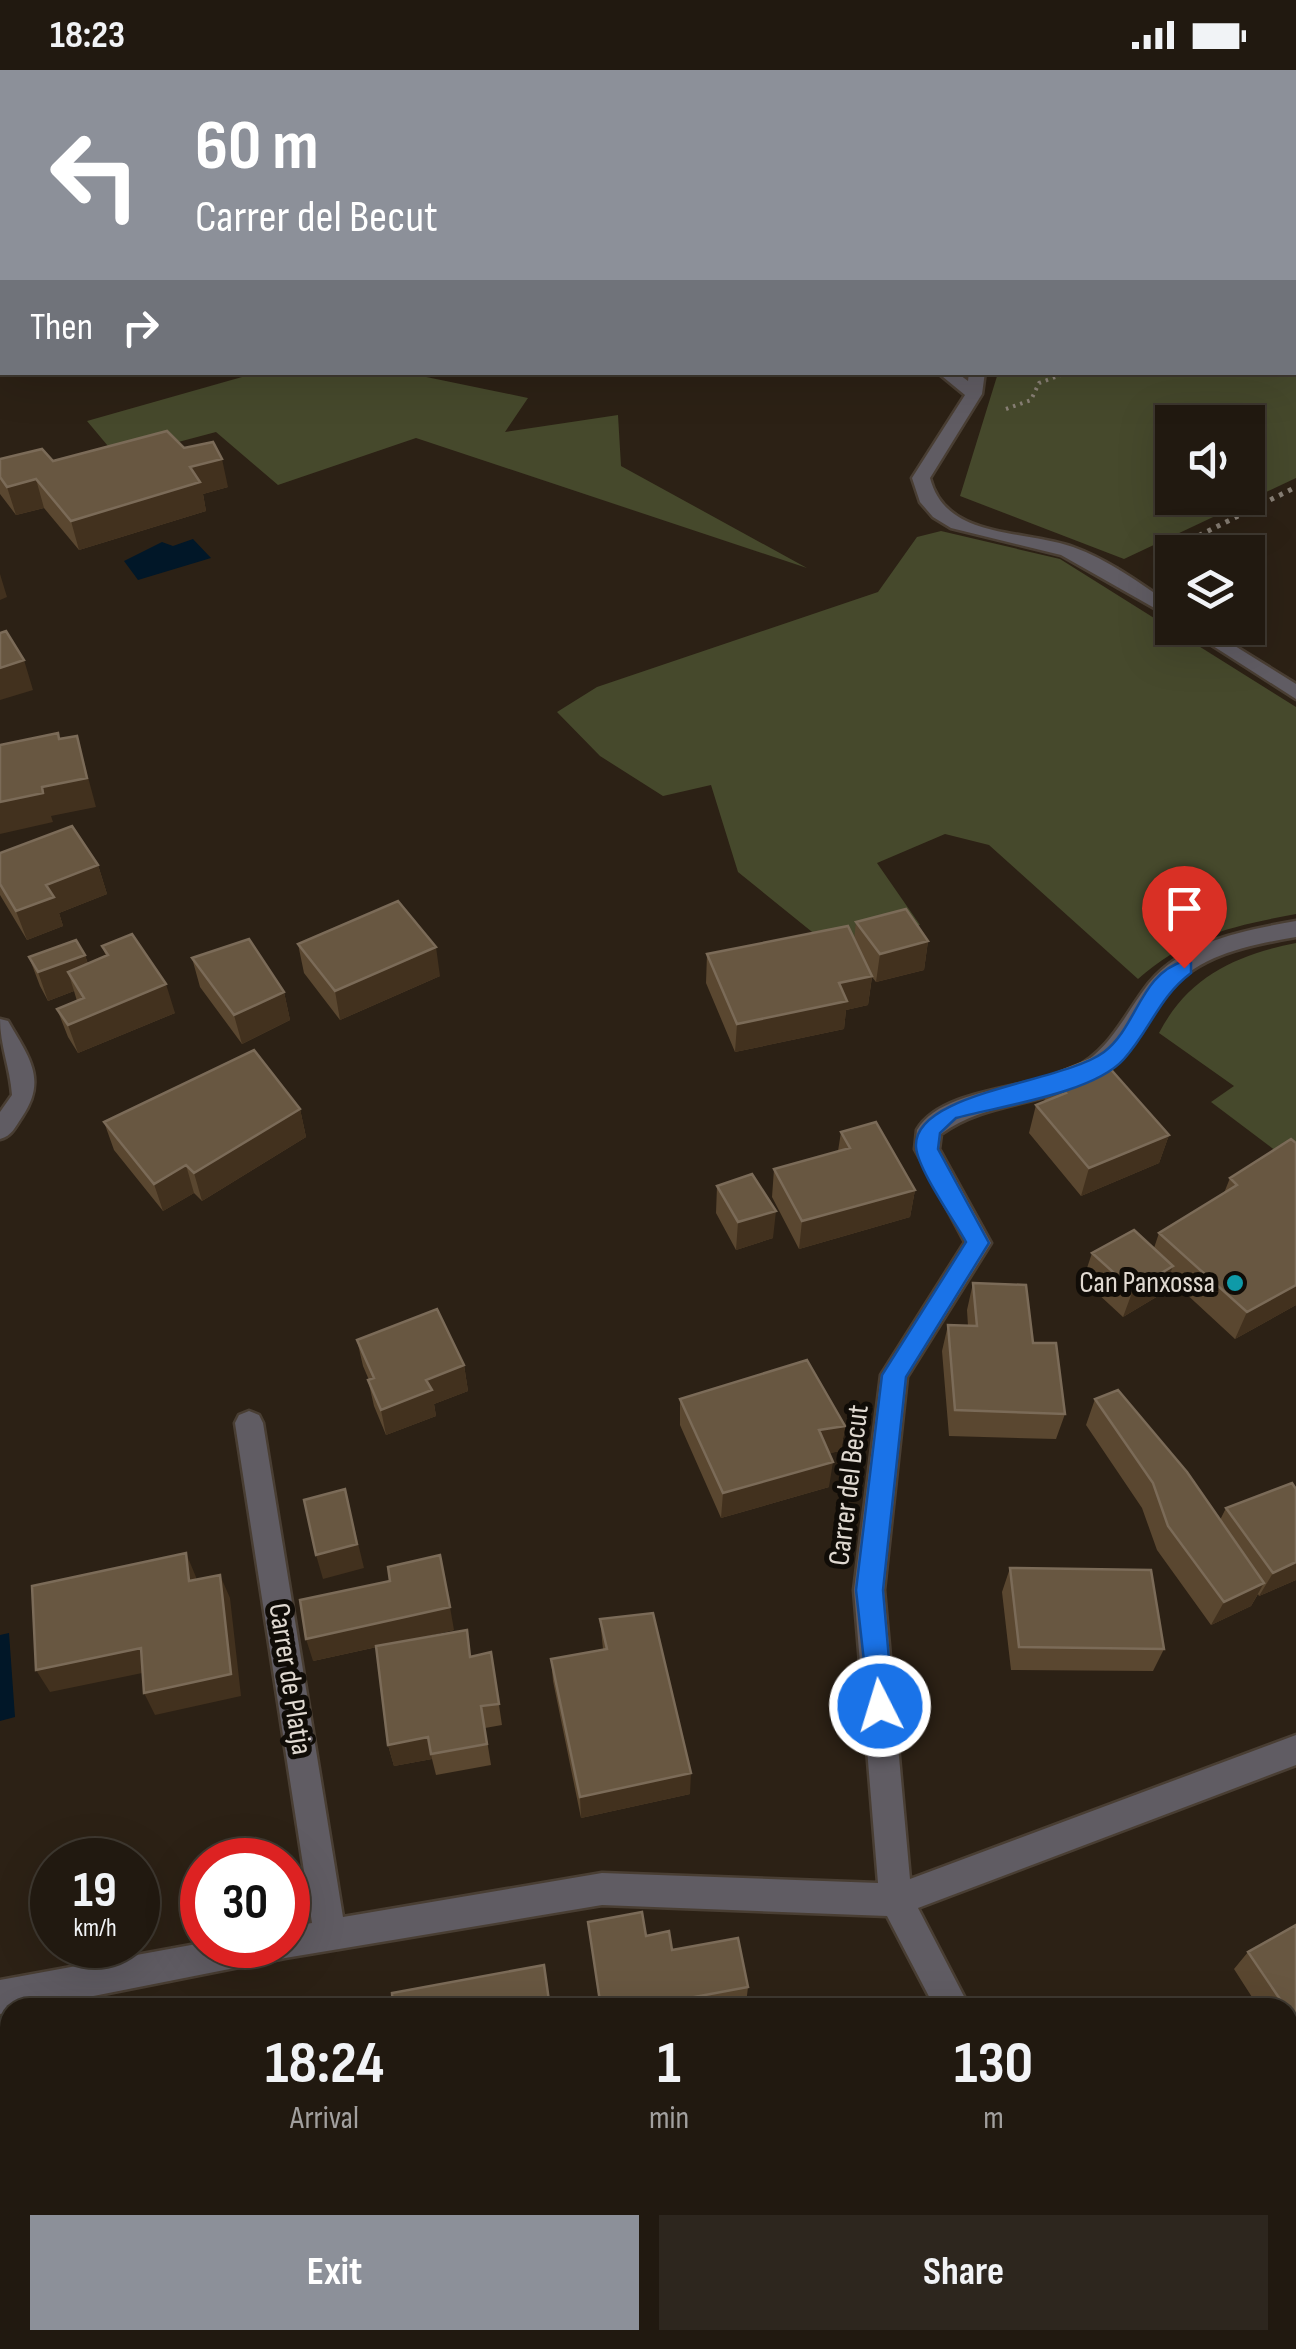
<!DOCTYPE html>
<style>
body{margin:0;font-family:"Sofia Sans Condensed",sans-serif;background:#2d261e;color:#f1f3f6;height:100vh;display:flex;flex-direction:column;font-size:38px;white-space:nowrap}
*{box-sizing:border-box;margin:0}
p{font-size:32px;color:#a2a09f}
.icon{flex:none;width:55px;height:55px;fill:none;stroke:currentColor;stroke-width:2;stroke-linecap:round;stroke-linejoin:round}
.map{position:relative;flex:1;overflow:hidden}
.sheet{position:absolute;left:0px;top:1928px;width:1298px;height:352px;display:flex;flex-direction:column;background:#211910;border-radius:30px 30px 0 0;box-shadow:0 10px 40px #0002,0 0 0 2px #3e3830}
.sheet>*{flex:none}
.top-card{position:absolute;left:0px;top:0px;width:1298px;height:305px;box-shadow:0 10px 40px #0002,0 0 0 2px #3e3830;background:#8c9099;color:#fff;overflow:hidden}
.buttons{position:absolute;left:1155px;top:335px;display:grid;gap:20px}
.buttons a{display:grid;place-items:center;width:110px;height:110px;border-radius:0px;background:#211910;box-shadow:0 10px 40px #0002,0 0 0 2px #3e3830;font-size:50px}
.speed{position:absolute;left:30px;top:1768px;display:flex;gap:20px;font-size:50px;font-weight:700;text-align:center}
.speed>*{display:grid;place-content:center;width:130px;height:130px;border-radius:50%;background:#211910;box-shadow:0 10px 40px #0002,0 0 0 2px #3e3830;line-height:1}
.speed small{font-size:25px;font-weight:400}
.speed .limit{border:15px solid #d22;background:#fff;color:#111}
.pin{position:absolute;display:grid;place-items:center;width:85px;height:85px;color:#fff;margin:-102px -42px;border-radius:50% 50% 50% 0;rotate:-45deg;box-shadow:0 0 10px #0007}
.pin .icon{rotate:45deg}
.me{position:absolute;width:110px;margin:-55px;rotate:355deg;stroke-linejoin:round;filter:drop-shadow(0 0 8px #0008)}
.turn{display:flex;align-items:center;gap:35px;height:210px;padding:0 30px;font-size:45px}
.turn .icon{width:130px;height:130px;stroke-width:2.5}
.turn b{display:block;font-size:70px;line-height:85px}
.then{display:flex;align-items:center;height:95px;padding:0 30px;background:#0003;gap:20px;font-size:38px}
.eta{display:flex;justify-content:space-evenly;align-items:center;height:170px;text-align:center}
.eta b{font-size:60px;font-weight:700;line-height:70px}
.cta{display:flex;gap:20px;margin-top:auto;padding:20px 30px}
.cta a{flex:1;height:115px;border-radius:0px;background:#8c9099;color:#fff;font-size:40px;font-weight:700;line-height:115px;text-align:center}
.cta a+a{background:#2d261e;color:#f1f3f6}
.status{display:flex;justify-content:space-between;align-items:center;height:70px;padding:0 50px;background:#211910;direction:ltr}
.status svg{height:28px;fill:currentColor}
.map>svg:first-child{display:block}
.green{fill:#46492c;fill-rule:evenodd}
.water{fill:#011728}
.lines{fill:none;stroke-linecap:round;stroke-linejoin:round}
.minor-casing{stroke:#493e33;stroke-width:5}
.path-far1{stroke:#898076;stroke-width:4;stroke-dasharray:2.5 5;stroke-linecap:butt}
.path{stroke:#898076;stroke-width:5;stroke-dasharray:4 6;stroke-linecap:butt}
.minor{fill:#605c63;fill-rule:evenodd}
.wall{fill:#5a4730}
.shaded-wall{fill:#42311e}
.building{fill:#685741;stroke:#7b6b58;stroke-width:2.5}
.route{fill:#1a73e8;stroke:#114b97;stroke-width:2.5}
.culture-dot{fill:#0f9aa8;stroke:#100c07;stroke-width:4}
.labels{text-anchor:middle;dominant-baseline:central;stroke-width:10;stroke-linejoin:round;paint-order:stroke}
.poi-label{font-size:30px;fill:#e0d9d1;stroke:#100c07;text-anchor:end}
.street-label{font-size:30px;fill:#e0d9d1;stroke:#100c07}
</style>
<div class="status"><b>18:23</b><svg viewBox="0 0 49 12"><path d="M0 12V9h3v3zM5 12V6h3v6zM10 12V3h3v9zM15 12V0h3v12zM26 1h20v11H26zM47 4h2v5h-2z"/></svg></div>
<div class="map">
<svg width="1296" height="2279" viewBox="0 0 1296 2279">
<rect width="100%" height="100%" fill="#2c2115"/>
<!-- green -->
<path class="green" d="M0,0H1296V32L1295,2H2V27Z
M1296,208V408L1124,489L960,426L998,303L1295,302ZM1172,352H1248V428H1172Z
M237,302L407,303L528,328L505,362L618,345L621,396L807,498L416,368L278,415L216,362L118,388L87,351L242,307Z
M941,461L1060,489L1296,637V844C1233,856 1188,865 1138,909L989,775L945,764L877,793L920,855L827,874L738,802L711,715L663,726L600,686L557,642L597,617L878,522L917,467Z
M1296,873V1096L1211,1032L1234,1016L1159,963C1188,907 1236,885 1296,873Z"/>
<!-- water -->
<path class="water" d="M193,469L211,488L138,510L124,491L162,472L173,476Z
M9,1563L15,1647L0,1651V1565Z"/>
<g class="lines">
<!-- minor casing -->
<g class="minor-casing">
<path id="minor" d="M30,0H44L46,2H31Z
M0,184H2V192H0Z
M1296,192V202L1295,203V193Z
M937,302H956L968,311L969,302H985L982,324L930,408C946,470 1023,459 1073,477C1109,490 1141,514 1172,535V548L1061,485L951,458L933,447L920,432L912,408L965,325Z
M1185,558H1206L1296,614V629Z
M1296,851V867C1249,875 1197,885 1166,924C1142,953 1131,987 1098,1006C1049,1036 987,1030 941,1064L939,1079L991,1173L907,1307L884,1520L910,1809L1296,1665V1695L918,1838L970,1938H935L887,1846L602,1835L285,1888L33,1938H10V1942L0,1944V1910L202,1873L288,1875V1857L312,1853L235,1353L239,1345L249,1341L259,1345L263,1353L343,1847L602,1803L878,1813L854,1520L881,1305L965,1172L915,1079L917,1060C941,1018 1032,1018 1073,999C1111,980 1124,945 1149,913C1184,871 1245,860 1296,851Z
M0,949L8,951C28,986 48,1009 22,1047C15,1057 12,1066 0,1069V1042L12,1025C10,997 0,976 0,949Z
M1108,2270H1146L1150,2279H1111Z"/>
</g>
<!-- path-far1 -->
<path class="path-far1" d="M1180,2L1190,0
M1006,339L1031,330L1039,313L1069,302"/>
<!-- path -->
<path class="path" d="M1154,488L1296,417"/>
<!-- minor -->
<use href="#minor" class="minor"/>
</g>
<!-- wall -->
<path class="wall" d="M184,378L228,417L203,424L206,441L79,480L44,438L16,445L0,424V389L53,391Z
M0,783L98,795L107,824L59,843L63,856L27,870L0,825Z
M856,852L928,871L924,900L876,912L872,907L868,935L846,940L844,959L735,982L706,913L707,884L854,870Z
M298,874L440,906L340,950L304,903Z
M102,876L175,943L78,983L68,967L57,939L77,931L74,921L48,931L40,916L29,887L85,885L88,894L106,886Z
M192,888L284,922L290,950L242,974L200,917Z
M1051,1005L1169,1065L1159,1093L1081,1126L1029,1063L1036,1035L1044,1032Z
M300,1039L306,1067L202,1131L194,1123L163,1141L114,1080L104,1052Z
M841,1062L915,1120L910,1147L799,1179L772,1127L774,1099L838,1081Z
M1296,1073V1235L1235,1269L1169,1208L1163,1223L1123,1247L1083,1210L1092,1183L1154,1178L1159,1163L1224,1123L1230,1108Z
M717,1116L773,1168L736,1180L716,1143Z
M973,1213L1033,1273L1065,1344L1056,1369L949,1366L942,1281L948,1255L968,1256L967,1240Z
M357,1270L464,1295L468,1321L434,1334L436,1346L386,1365L374,1336L368,1310H369L363,1296Z
M680,1329L845,1356L841,1381L829,1383V1417L721,1448L680,1355Z
M1095,1329L1220,1450L1226,1438L1296,1510L1259,1526L1258,1524L1251,1536L1211,1555L1157,1480L1142,1438L1086,1355Z
M1010,1498L1164,1579L1153,1601L1011,1600L1002,1522Z
M390,1511L454,1560L412,1569L472,1586L491,1582L502,1655L485,1658L491,1695L436,1705L432,1689L394,1696L388,1675L377,1577L313,1591Z
M600,1549L690,1724L581,1748L553,1611L551,1589L603,1579Z
M588,1852L646,1866L748,1917L746,1934L725,1938H600Z
M1296,1855V1993L1288,1981V1938H1259L1234,1899L1248,1882Z
M10,1984V2147L0,2149V1985Z
M530,2270H708L548,2272L532,2276Z"/>
<!-- shaded-wall -->
<path class="shaded-wall" d="M2,228V259L0,260V229Z
M222,389L228,417L203,424L206,441L79,480L71,451L190,397Z
M36,409L44,438L16,445L7,417Z
M0,504L7,527L0,530Z
M24,590L33,620L0,630V598Z
M77,666L96,737L51,746L53,752L0,764V732L42,717Z
M98,795L107,824L59,843L63,856L27,870L16,841L46,815Z
M928,871L924,900L876,912L880,884Z
M436,877L440,906L340,950L335,921Z
M85,885L94,914L68,902L74,921L48,931L38,902Z
M872,906L868,935L846,940L844,959L735,982L737,954L839,913Z
M166,914L175,943L78,983L68,955Z
M284,922L290,950L242,974L234,945Z
M300,1039L306,1067L202,1131L194,1103Z
M1169,1065L1159,1093L1081,1126L1089,1098Z
M186,1095L194,1123L163,1141L154,1114Z
M915,1120L910,1147L799,1179L802,1151Z
M776,1141L773,1168L736,1180L738,1152Z
M1173,1196L1163,1223L1123,1247L1133,1220Z
M1296,1215V1235L1235,1269L1247,1242Z
M464,1295L468,1321L434,1334L436,1346L386,1365L381,1340L426,1310Z
M845,1356L841,1381L815,1386L819,1360Z
M833,1392L829,1417L721,1448L723,1423Z
M345,1419L364,1498L323,1509L316,1485Z
M186,1483L196,1507L199,1535L189,1511Z
M1296,1492V1510L1259,1526L1273,1503Z
M220,1505L230,1528L241,1626L155,1645L144,1623Z
M1264,1513L1251,1536L1211,1555L1224,1532Z
M450,1537L454,1560L313,1591L306,1569Z
M141,1578L152,1601L50,1622L36,1600Z
M428,1667L432,1689L394,1696L388,1675Z
M691,1703L690,1724L581,1748L580,1727Z
M142,2270H156V2279H142Z
M349,2270H357L358,2279H350Z"/>
<!-- building -->
<path class="building" d="M0,198H2V228L0,229Z
M167,361L184,378L213,372L222,389L190,397L200,412L71,451L36,409L7,417L0,407V389L42,379L53,391Z
M6,561L24,590L0,598V563Z
M58,663L59,669L77,666L87,708L42,717L43,723L0,732V675Z
M72,756L98,795L46,815L54,827L16,841L0,814V783Z
M398,831L436,877L335,921L298,874Z
M906,839L928,871L880,884L856,852Z
M848,856L872,906L839,913L847,931L737,954L707,884Z
M132,864L166,914L68,955L57,939L84,928L68,902L108,885L102,876Z
M249,869L284,922L234,945L192,888Z
M76,870L85,885L38,902L29,887Z
M254,980L300,1039L194,1103L186,1095L154,1114L104,1052Z
M1099,986L1169,1065L1089,1098L1036,1035L1066,1023L1051,1005Z
M876,1052L915,1120L802,1151L774,1099L850,1078L841,1062Z
M1291,1069L1296,1073V1215L1247,1242L1159,1163L1237,1115L1230,1108Z
M752,1104L776,1141L738,1152L717,1116Z
M1134,1160L1173,1196L1133,1220L1092,1183Z
M973,1213L1026,1215L1033,1273H1056L1065,1344L955,1340L948,1255L977,1256Z
M437,1239L464,1295L426,1310L432,1320L381,1340L368,1310L374,1308L357,1270Z
M807,1290L845,1356L819,1360L833,1392L723,1423L680,1329Z
M1118,1320L1187,1402L1264,1513L1224,1532L1168,1456L1153,1413L1095,1329Z
M1292,1413L1296,1419V1492L1273,1503L1226,1438Z
M345,1419L357,1474L316,1485L304,1430Z
M186,1483L189,1511L220,1505L231,1604L144,1623L141,1578L36,1600L32,1516Z
M440,1485L450,1537L306,1569L300,1530L390,1511L388,1497Z
M1010,1498L1151,1500L1164,1579L1019,1577Z
M653,1543L691,1703L580,1727L551,1589L607,1579L600,1549Z
M467,1560L470,1587L491,1582L499,1634L481,1636L487,1674L431,1684L428,1667L388,1675L376,1576Z
M642,1842L646,1866L669,1861L672,1880L738,1868L748,1917L689,1928L691,1938H601L588,1852Z
M1296,1855V1953L1288,1940V1938H1286L1248,1882Z
M544,1895L550,1938H393L392,1923Z
M10,1984V2132L0,2133V1985Z
M77,2270H142V2279H40V2277Z
M237,2270H349L350,2279H195Z
M548,2270H708L710,2279H549Z"/>
<!-- route -->
<path class="route" d="M1184,891L1191,893V903C1159,927 1150,960 1124,989C1094,1023 1001,1036 956,1048L940,1063L938,1079L989,1173L906,1307L883,1520L893,1636L889,1645L880,1649L870,1645L856,1520L882,1305L966,1172C954,1150 918,1100 916,1077C912,1022 1062,1013 1104,982C1137,957 1140,904 1184,891Z"/>
<!-- markers -->
<circle class="culture-dot" cx="1235" cy="1213" r="10"/>
<g class="labels">
<!-- poi labels -->
<g class="poi-label">
<text x="1215" y="1213">Can Panxossa</text>
</g>
<!-- street labels -->
<g class="street-label">
<text transform="translate(849 1415) rotate(-83)">Carrer del Becut</text>
<text transform="translate(290 1609) rotate(81)">Carrer de Platja</text>
</g>
</g>
</svg>
<div class="buttons">
<a><svg class="icon" aria-label="sound" viewBox="0 0 24 24"><path d="M4 9h4l5-4v14l-5-4H4zM17 9q2 3 0 6"/></svg></a>
<a><svg class="icon" aria-label="layers" viewBox="0 0 24 24"><path d="M12 4l9 5-9 5-9-5zM3 14l9 5 9-5"/></svg></a>
</div>
<div class="speed"><div>19<small>km/h</small></div><div class="limit">30</div></div>
<div class="pin" style="left:1184px;top:898px;background:#d93025"><svg class="icon" aria-label="arrive" viewBox="0 0 24 24"><path d="M6 21V4h12l-3 4 3 4H6"/></svg></div>
<svg class="me" style="left:880px;top:1636px" viewBox="-20 -20 40 40"><circle r="17" fill="#1a73e8" stroke="#fff" stroke-width="3"/><path d="M0-11L8 9 0 5-8 9z" fill="#fff"/></svg>
<div class="top-card">
<div class="turn"><svg class="icon" aria-label="left" viewBox="0 0 24 24"><path d="M17 20v-9H6M10 6l-5 5 5 5"/></svg><div><b>60 m</b>Carrer del Becut</div></div>
<div class="then">Then<svg class="icon" aria-label="right" viewBox="0 0 24 24"><path d="M7 20v-9h11M14 6l5 5-5 5"/></svg></div>
</div>
<section class="sheet">
<div class="eta">
<div><b>18:24</b><p>Arrival</p></div>
<div><b>1</b><p>min</p></div>
<div><b>130</b><p>m</p></div>
</div>
<div class="cta"><a>Exit</a><a>Share</a></div>
</section>
</div>
